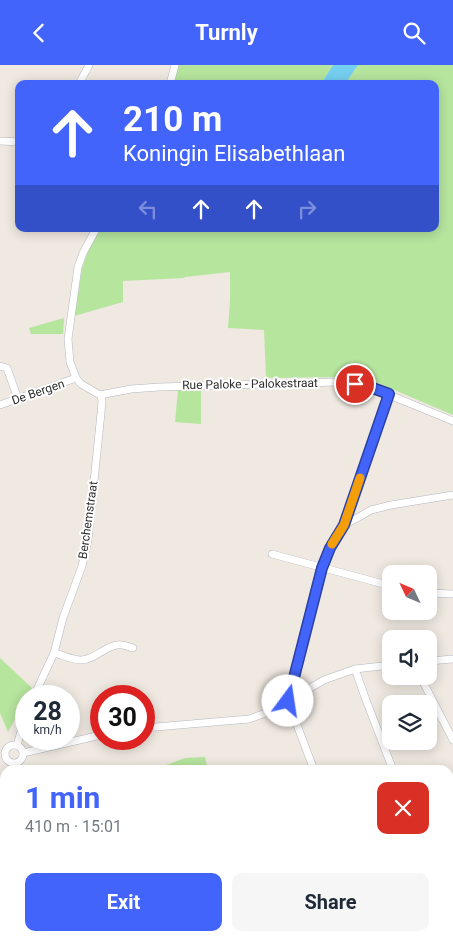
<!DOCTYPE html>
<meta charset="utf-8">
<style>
body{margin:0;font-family:Roboto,sans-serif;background:#f6f6f7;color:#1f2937;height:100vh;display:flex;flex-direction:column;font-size:19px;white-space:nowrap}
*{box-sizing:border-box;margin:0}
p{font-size:16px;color:#747a83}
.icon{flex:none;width:28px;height:28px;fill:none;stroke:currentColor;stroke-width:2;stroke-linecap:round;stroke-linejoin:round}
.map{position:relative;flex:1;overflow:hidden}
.details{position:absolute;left:0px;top:700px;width:454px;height:176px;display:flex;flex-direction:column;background:#fff;border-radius:15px 15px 0 0;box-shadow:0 2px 12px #0003}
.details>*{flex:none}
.banner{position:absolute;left:15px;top:15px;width:424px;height:152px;border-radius:10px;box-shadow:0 2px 12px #0003;background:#4264fb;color:#fff;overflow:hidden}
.needle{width:32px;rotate:314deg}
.tools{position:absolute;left:382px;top:500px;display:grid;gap:10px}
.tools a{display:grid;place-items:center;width:55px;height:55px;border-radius:10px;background:#fff;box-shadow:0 2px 12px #0003;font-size:25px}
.speed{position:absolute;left:15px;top:620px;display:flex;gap:10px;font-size:25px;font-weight:700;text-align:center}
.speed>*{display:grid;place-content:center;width:65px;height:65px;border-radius:50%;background:#fff;box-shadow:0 2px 12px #0003;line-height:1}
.speed small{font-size:12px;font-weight:400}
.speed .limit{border:8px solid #d22;background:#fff;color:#111}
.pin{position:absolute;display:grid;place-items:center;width:42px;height:42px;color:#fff;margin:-21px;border:2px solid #fff;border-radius:50%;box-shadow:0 1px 5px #0007}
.me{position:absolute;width:55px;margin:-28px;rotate:14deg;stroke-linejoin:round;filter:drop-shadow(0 0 4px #0008)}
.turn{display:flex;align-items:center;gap:18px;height:105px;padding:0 25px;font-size:22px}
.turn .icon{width:65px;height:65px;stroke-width:2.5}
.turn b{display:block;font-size:35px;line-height:42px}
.lanes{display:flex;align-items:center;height:48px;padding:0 25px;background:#0003;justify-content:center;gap:25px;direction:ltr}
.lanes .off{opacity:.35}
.round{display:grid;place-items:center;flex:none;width:52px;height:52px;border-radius:10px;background:#f6f6f7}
.head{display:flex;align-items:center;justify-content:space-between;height:85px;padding:0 25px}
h1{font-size:30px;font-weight:700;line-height:38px;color:#4264fb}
.primary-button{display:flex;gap:10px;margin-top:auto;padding:10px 25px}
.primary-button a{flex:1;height:58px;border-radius:10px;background:#4264fb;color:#fff;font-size:20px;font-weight:700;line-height:58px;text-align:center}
.primary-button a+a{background:#f6f6f7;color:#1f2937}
header{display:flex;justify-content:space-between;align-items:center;height:65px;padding:0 25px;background:#4264fb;color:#fff;font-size:22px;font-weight:700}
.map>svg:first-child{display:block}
.green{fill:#b6e59e}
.water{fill:#75cff0}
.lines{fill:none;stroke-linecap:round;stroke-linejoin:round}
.minor-casing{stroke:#b4b7c1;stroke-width:8}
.highway-casing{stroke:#c9c9c9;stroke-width:11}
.minor{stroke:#fff;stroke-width:7}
.highway{stroke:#ffa35c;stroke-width:10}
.route-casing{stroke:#2b41a3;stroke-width:12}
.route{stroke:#4264fb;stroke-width:9}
.slow{stroke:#f59e0b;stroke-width:9}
.labels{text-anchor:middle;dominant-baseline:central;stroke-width:4;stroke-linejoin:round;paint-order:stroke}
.street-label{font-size:12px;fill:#2e2e2e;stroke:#fff}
</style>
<header><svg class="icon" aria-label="back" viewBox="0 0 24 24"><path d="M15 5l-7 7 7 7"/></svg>Turnly<svg class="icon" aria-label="search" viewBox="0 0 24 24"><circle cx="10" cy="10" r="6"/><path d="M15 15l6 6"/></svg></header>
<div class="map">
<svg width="453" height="876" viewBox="0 0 453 876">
<rect width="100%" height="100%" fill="#efe9e1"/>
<!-- green -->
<path class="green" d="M178,0H333L321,19H173Z
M358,0H453V350L378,318L363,314L346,312L266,313L264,265L228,263L230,235V207L185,212L184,213L123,216V237L74,251L82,204L90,180L100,164H435V19H345Z
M64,253L63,269H31L29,263Z
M178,325H201V359L175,357Z
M0,593L32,623L28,631H26V634L8,667L0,648Z
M205,692L208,705H153L185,693Z
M155,871H433L436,876H176Z"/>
<!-- water -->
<path class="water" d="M333,0H358L345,19H321Z"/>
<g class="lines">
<!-- minor casing -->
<g class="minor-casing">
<path id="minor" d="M79,19L89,0
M170,19L175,0
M0,76L19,77
M96,164L83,188L78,202L68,274L70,297L76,313L81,319L100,330
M0,301L7,303L18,334
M100,330L131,324L159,322L338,317L355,319L370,322L453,356
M0,340L76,313
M344,460L389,329
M272,489L391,521
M429,528L453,529
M54,588C63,590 72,595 81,595C96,595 107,578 122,580C125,580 130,582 133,583
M429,596L453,594
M355,604L366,635L393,705
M420,611L453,675
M34,631L54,588L63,553L82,501L88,475L101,348L102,335L100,330
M144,663L249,654L268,647L324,615L355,604L391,600
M17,680L26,650
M5 689a9 9 0 1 1 18 0a9 9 0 1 1-18 0Z
M23,688L101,670
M314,705L288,636L322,503L330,483L344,460L359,452L371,445L391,440L453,430
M449,769L453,767
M449,819L453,824
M0,825L5,774"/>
</g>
<!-- highway casing -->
<g class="highway-casing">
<path id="highway" d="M0,841L5,843
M0,858L5,860
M39,871L52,876
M90,871L108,876"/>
</g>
<!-- minor -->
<use href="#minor" class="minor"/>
<!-- highway -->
<use href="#highway" class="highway"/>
</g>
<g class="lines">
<!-- route casing -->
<g class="route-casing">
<path id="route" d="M288,636L322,503L330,483L344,460L389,329L370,322L355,319"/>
</g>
<!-- route -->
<use href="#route" class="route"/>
<!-- slow -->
<path class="slow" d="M332,479L344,460L360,413"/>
</g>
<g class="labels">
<!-- street labels -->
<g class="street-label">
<text transform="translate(250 319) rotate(-1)">Rue Paloke - Palokestraat</text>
<text transform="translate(38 327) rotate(-19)">De Bergen</text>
<text transform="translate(88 455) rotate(-82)">Berchemstraat</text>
</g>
</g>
</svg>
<div class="tools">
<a><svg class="needle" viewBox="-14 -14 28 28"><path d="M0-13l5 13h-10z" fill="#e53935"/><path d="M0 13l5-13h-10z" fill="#747a83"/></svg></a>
<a><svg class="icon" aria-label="sound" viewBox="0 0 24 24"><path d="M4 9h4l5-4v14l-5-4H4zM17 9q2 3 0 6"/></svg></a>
<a><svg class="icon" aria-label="layers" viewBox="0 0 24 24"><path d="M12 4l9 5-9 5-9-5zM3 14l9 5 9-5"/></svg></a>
</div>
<div class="speed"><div>28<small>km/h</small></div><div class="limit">30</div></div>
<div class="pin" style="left:355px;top:319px;background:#d93025"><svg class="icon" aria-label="arrive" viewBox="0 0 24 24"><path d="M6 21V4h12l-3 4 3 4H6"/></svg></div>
<svg class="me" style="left:288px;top:636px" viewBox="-20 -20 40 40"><circle r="19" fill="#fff"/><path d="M0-13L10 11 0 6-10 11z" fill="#4264fb"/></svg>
<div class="banner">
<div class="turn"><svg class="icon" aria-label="ahead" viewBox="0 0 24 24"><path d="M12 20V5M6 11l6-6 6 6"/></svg><div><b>210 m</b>Koningin Elisabethlaan</div></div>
<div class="lanes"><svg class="icon off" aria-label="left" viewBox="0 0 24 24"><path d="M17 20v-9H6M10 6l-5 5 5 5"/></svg><svg class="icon" aria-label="ahead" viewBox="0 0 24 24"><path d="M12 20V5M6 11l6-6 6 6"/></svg><svg class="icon" aria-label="ahead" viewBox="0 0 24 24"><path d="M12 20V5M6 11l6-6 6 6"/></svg><svg class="icon off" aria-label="right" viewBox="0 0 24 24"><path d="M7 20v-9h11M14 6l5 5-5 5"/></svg></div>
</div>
<section class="details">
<div class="head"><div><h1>1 min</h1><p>410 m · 15:01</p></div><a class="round" style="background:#d93025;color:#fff"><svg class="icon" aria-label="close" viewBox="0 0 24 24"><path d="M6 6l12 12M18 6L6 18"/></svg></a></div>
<div class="primary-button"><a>Exit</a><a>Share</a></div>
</section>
</div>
